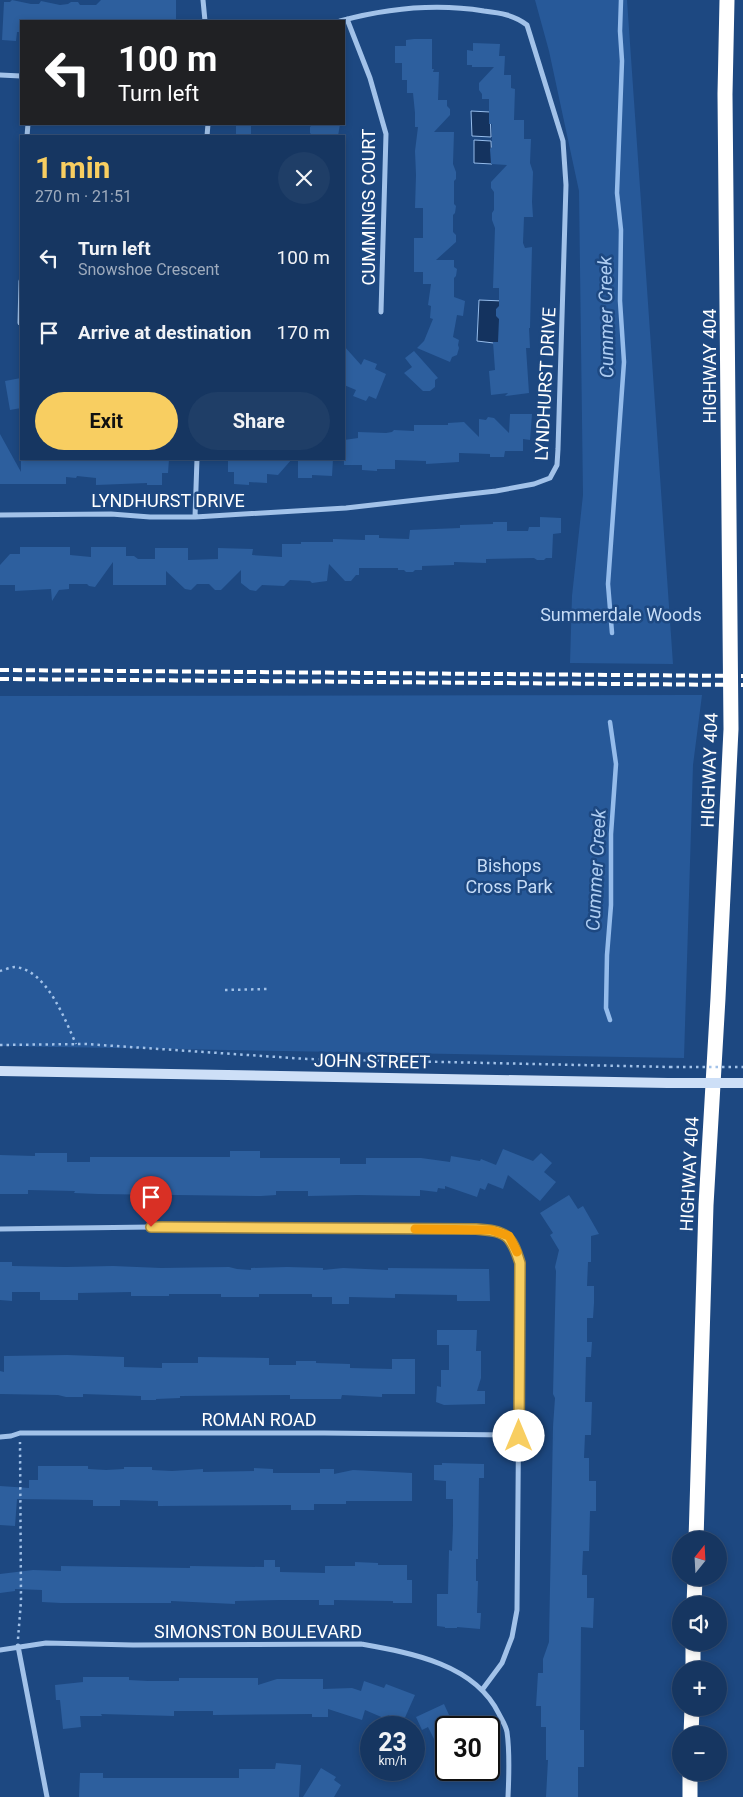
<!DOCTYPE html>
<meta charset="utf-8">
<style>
body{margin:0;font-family:Roboto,sans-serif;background:#1f3e67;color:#f1f3f6;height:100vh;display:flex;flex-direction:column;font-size:19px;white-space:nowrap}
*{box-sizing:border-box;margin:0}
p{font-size:16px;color:#9eabbd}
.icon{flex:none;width:28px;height:28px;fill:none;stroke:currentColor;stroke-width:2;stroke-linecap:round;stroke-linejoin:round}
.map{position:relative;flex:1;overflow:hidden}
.sheet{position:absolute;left:20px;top:135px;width:325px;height:325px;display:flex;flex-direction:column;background:#163661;border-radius:0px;box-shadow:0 2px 8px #0003,0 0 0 1px #355076}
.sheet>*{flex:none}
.top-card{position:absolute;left:20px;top:20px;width:325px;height:105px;border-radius:0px;box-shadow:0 2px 8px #0003,0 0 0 1px #355076;background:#202124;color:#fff;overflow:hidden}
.needle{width:32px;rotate:18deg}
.buttons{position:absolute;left:672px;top:1531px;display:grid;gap:10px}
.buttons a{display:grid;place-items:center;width:55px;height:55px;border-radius:50%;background:#163661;box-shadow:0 2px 8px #0003,0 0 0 1px #355076;font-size:25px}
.speed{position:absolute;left:360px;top:1716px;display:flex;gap:10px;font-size:25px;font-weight:700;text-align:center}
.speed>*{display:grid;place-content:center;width:65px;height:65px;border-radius:50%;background:#163661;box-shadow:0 2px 8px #0003,0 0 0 1px #355076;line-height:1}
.speed small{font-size:12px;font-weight:400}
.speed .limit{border:2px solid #111;border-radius:8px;background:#fff;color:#111}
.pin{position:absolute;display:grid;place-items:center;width:42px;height:42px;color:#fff;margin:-51px -21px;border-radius:50% 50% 50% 0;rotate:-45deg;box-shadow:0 0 5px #0007}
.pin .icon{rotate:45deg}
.me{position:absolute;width:55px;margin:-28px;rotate:0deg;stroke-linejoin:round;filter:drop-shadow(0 0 4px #0008)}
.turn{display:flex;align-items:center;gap:18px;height:105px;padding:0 15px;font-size:22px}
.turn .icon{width:65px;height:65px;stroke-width:2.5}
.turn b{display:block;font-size:35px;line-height:42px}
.round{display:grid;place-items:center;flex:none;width:52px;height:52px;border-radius:26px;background:#1f3e67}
.headline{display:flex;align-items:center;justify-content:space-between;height:85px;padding:0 15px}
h1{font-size:30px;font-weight:700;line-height:38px;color:#f8ce61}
.primary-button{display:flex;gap:10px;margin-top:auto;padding:10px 15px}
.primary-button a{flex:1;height:58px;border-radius:30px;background:#f8ce61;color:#111;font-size:20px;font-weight:700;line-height:58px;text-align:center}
.primary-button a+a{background:#1f3e67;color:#f1f3f6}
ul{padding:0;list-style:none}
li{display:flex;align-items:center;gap:15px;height:75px;padding:0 15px}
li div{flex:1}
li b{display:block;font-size:19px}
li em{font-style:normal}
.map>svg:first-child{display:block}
.green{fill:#275999}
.water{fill:#14335f;stroke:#95bceb}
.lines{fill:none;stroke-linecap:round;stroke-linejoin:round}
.stream{stroke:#95bceb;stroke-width:4.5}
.building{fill:#2d5f9e}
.path{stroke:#a2c2e9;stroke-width:2.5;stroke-dasharray:2.5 4;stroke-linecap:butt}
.minor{stroke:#a2c2e9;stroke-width:5}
.secondary{stroke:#cddff7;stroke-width:10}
.motorway{stroke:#fff;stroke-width:15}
.rail{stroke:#fff;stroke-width:4;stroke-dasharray:9 4;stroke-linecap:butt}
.path-bridge{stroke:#a2c2e9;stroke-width:2.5;stroke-dasharray:2.5 4;stroke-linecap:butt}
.secondary-bridge{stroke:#cddff7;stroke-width:10}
.route-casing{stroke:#a1863f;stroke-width:12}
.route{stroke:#f8ce61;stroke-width:9}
.slow{stroke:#f59e0b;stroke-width:9}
.labels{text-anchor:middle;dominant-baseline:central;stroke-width:5;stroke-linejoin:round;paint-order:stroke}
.street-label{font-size:18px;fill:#fff;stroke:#1d4881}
.park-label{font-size:18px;fill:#c6dcf7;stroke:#1d4881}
.water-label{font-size:19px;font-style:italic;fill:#adccf1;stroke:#1d4881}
</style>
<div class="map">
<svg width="743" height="1797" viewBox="0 0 743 1797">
<rect width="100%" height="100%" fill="#1d4881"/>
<!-- green -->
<path class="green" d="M535,0H627L673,664L570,663L572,596L583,495L579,191L549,51Z
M702,695L693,765L684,1058L0,1046V696Z"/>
<!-- water -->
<path class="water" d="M471,111L490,112L491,137L472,136Z
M474,140L491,141L492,164L474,163Z
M479,300L503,301L502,344L477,341Z"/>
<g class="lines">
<!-- stream -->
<path class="stream" d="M612,633L608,584L624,362L620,301L621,230L617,193L622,61L620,31L621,0
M610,722L616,764L611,834V905L607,955L606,1008L610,1020"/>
</g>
<!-- building -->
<path class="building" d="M12,0L31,4H39L41,1L60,5L68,4L71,2H78L80,5H96L101,0H176V19H164V21H21V32H17L16,41L2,40L4,2H10Z
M414,39H432V69H434L433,72H439L438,100H447V106L450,109V115L434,132H454L453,164L456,172V179L454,181V204L456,206L455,213L453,215V232L456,235V242L436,260H454V267L457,269L456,276L454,278V297L465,301L463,316L457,315L453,337L459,340L458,345L459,348L457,355L452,357L450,362L417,348L424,341L433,319L430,318L431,306L428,305L431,284H423V272H414V238H423V208H415L416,175L415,151L418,127H415V113L413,93H407V80H402V63H395V46H406V40Z
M473,43L500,44L499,56H505L504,75H511V88L515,89L514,120H524V139H531L530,163L533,172L532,202L533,217H524L523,243L525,248L532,247L530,328H529L530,348H526L529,393L505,396L508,393L491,395L489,371L495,370L493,342H498L499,319L496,316V309L499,306V288H493L495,228L492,220V213L494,210V192L491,188V182L507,165L491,164L490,149L492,147V124H489V99H482V94L479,90V83L494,67H472V65H467V50L473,51Z
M236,124H251V136H236Z
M313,124H340L338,136H313L310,133V127Z
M344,346L361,365L364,359L377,364L375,369L386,374L376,399L369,396L366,401L353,396L356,390L344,385Z
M414,351L438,378L435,380V387L430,391H423L404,373L412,367L405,358Z
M21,378V408L10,410L5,381Z
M510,414H532L530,440L523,439V451H505L504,457H490V454L459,453V462L426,464V461L395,460V469H377V471L362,470V465H344V440L358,438V432L386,433L392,432L394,430L414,431V425H448V423L464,422L479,437V419L486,420L488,417L494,418L509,433Z
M0,434L21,472V459H169L168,473H162V485H147V483L96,485V478L77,476L76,478L66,477V484H0Z
M228,459H292L278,475L267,474V483L249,482V485L234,484V472H228Z
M298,459H333L332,476L312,475V478H298Z
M540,517L561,518V533L553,534L552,558H546L544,560H537L534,558L486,559V563L454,562V565L422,566V570H415L413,572H406L404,570H398V568H359V575H356L351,581H345L329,564L327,581L312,583L310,581L290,580L284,586L262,585L256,591L250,590L241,583V570L221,590H215L209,584H197L191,590L185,589L166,571V585H113V562L95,587L89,586L87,584H69V589L59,590L52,601L51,589L15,591V585H0V565L10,554H20V547H70V555L91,557V547H126V556H134L138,559H155V548H188V560L218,559V548L253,549L252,555L282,557V544H301V542H333V539L365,540V535H379V538L409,539L410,530L460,528V525L493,524V522H507V531H528L529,527H540Z
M503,1149L533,1161L541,1153L552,1163L544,1172L556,1182L540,1201L508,1175L503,1189L488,1183L485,1190L480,1188L477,1197L445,1186V1189L438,1188L437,1192L420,1190V1196L358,1195L308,1196V1191H276V1195L261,1196L98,1194L74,1193L75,1191L28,1190V1194H0V1155L35,1156V1153H67V1162H90V1157H230V1151H260V1158H340V1164H366V1158H421L450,1162L451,1156L480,1161L481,1159L496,1165Z
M569,1195L578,1209L583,1206L599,1234L591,1236V1262H588L587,1286H594V1303L593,1318H587V1342H592L591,1357H586L585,1402H592L591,1435H585L584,1458H589V1481H596V1511H590L589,1551H583L582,1575H587V1598H594L593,1628L581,1627L580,1730H584V1767H578V1797H546L548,1760H546V1727H541V1706H536L537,1690L538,1673H543V1659L549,1642L553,1427L555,1398L553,1394L556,1271L555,1267L559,1250L550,1235L553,1233L540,1213Z
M0,1262H12V1266L66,1267L113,1266L161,1268L229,1267L237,1269L251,1270V1268L287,1267L323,1268V1270L343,1268L388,1270V1268L489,1269L490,1301H457V1295L395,1294V1298L349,1297V1304H332V1297H312V1294H259V1297H221V1294H169V1296H131V1292L78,1293V1300H40V1292H12V1301L0,1300Z
M437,1330H477L476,1351H481V1378L477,1391H485V1404L444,1405L436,1402L437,1386L441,1387V1370H449V1345H437Z
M67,1355L124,1357V1367L162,1368V1363H198V1357L269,1358V1365H296V1361H316V1363L350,1364V1368L392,1369V1359H415V1394H382V1397L342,1395L341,1399H290V1395L180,1396V1398L156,1399V1400H141V1396L83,1394V1397H66L58,1395L0,1394V1371L4,1372V1356Z
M442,1463L484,1464V1478H479L478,1550V1559H476V1581H478L477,1613H481L480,1629L457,1627V1628H445V1627L437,1626V1594H448L449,1550L452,1551L453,1525V1499H446V1481L434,1480V1465H442Z
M38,1466H88V1469L106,1470L124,1469V1467H152V1470L172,1471L203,1469V1472L254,1471V1468L273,1469V1473H320V1469H334V1474L353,1470L412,1473V1501H346V1504H314V1510H291V1505L158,1506V1501L120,1500V1506H93V1500L17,1499L15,1526L0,1525V1486L29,1488V1480H38Z
M264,1560H275V1567H280V1572L325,1573V1566H355V1562L378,1563V1565H407V1580H412V1603H393V1601L334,1600V1605H319V1600H280L235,1601V1604L171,1601V1603H61L42,1602V1590L15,1589V1591L0,1593V1574L33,1570L61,1571V1566L190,1568V1566L264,1567Z
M83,1677H129V1680L148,1681H179V1678H258V1685L277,1679H323V1689L352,1688L361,1691L364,1681L384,1688L386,1684L415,1695L403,1722L388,1715L386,1719L365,1710L362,1720L328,1709V1717H312V1714L213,1715V1711H174V1716L101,1714L102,1716H80L81,1727L63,1729L60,1700H56L55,1685L83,1682Z
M444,1704L455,1728H446V1763L428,1727L422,1730L416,1717Z
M276,1763L301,1765L299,1797H79L80,1773H103V1778H239V1769H275Z
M321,1768L336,1777L334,1780L341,1785L334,1797H303Z"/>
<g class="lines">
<!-- path -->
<path class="path" d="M0,971C4,970 11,967 15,967C47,970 65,1020 76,1044
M225,990L268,989
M0,1045L86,1044L307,1059L670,1067
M18,1639L21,1601L20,1442"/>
<!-- minor -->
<path class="minor" d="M203,0L205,21
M347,19L370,78L386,134L381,312
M0,75L21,76
M27,136L28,124
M207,136L208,124
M20,323L21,281
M0,515L111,514L150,517H195L346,508L496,491L534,484L550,478L557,465L558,449L566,185L563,141L527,25C514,15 501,13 484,11C435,3 388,8 340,21
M195,517L197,459
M0,1229L151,1227L476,1229C506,1231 511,1234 520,1263L517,1610L512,1637L502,1663L482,1690
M0,1437L11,1436L20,1433H324L519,1435
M18,1646L47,1797
M0,1650L46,1643L133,1645L361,1644C411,1653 475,1664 499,1714C502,1720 506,1726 507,1732C510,1753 509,1776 508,1797"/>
<!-- secondary -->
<path class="secondary" d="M0,1071L668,1083"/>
<!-- motorway -->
<path class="motorway" d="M696,1540L706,1205L718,998L731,729L725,94L727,0
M694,1605L695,1578
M693,1670V1642
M691,1735L692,1708
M690,1797V1772"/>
<!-- rail -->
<path class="rail" d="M0,670L743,676
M0,679L743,685"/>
<!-- path-bridge -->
<path class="path-bridge" d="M670,1067H743"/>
<!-- secondary-bridge -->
<path class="secondary-bridge" d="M668,1083H743"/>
</g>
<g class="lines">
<!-- route casing -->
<g class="route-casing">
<path id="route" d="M151,1227L476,1229C506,1231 511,1234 520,1263L519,1436"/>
</g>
<!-- route -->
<use href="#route" class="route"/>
<!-- slow -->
<path class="slow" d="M415,1229L491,1230L509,1236L517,1252"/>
</g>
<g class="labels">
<!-- street labels -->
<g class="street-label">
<text transform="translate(368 207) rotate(-90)">CUMMINGS COURT</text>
<text transform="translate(709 366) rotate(-90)">HIGHWAY 404</text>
<text transform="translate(545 384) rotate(-87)">LYNDHURST DRIVE</text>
<text x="168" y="500">LYNDHURST DRIVE</text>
<text transform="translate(709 770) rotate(-88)">HIGHWAY 404</text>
<text transform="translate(372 1061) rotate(1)">JOHN STREET</text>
<text transform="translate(689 1174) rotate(-87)">HIGHWAY 404</text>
<text x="259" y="1419">ROMAN ROAD</text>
<text x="258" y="1631">SIMONSTON BOULEVARD</text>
</g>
<!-- park labels -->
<g class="park-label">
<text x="621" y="614">Summerdale Woods</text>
<text x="509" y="865">Bishops<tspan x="509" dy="21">Cross Park</tspan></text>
</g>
<!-- water labels -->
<g class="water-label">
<text transform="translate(606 317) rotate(-91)">Cummer Creek</text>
<text transform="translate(596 870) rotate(-87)">Cummer Creek</text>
</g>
</g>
</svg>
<div class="buttons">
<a><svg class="needle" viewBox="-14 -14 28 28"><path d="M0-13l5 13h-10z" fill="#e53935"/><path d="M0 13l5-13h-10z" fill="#9eabbd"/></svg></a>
<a><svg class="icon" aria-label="sound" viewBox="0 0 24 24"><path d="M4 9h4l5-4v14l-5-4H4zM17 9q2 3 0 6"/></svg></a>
<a>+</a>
<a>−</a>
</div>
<div class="speed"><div>23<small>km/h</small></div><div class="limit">30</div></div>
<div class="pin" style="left:151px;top:1227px;background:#d93025"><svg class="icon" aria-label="arrive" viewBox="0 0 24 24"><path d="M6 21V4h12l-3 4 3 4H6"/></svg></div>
<svg class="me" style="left:519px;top:1436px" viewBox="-20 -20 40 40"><circle r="19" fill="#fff"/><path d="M0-13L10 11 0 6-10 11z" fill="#f8ce61"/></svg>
<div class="top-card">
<div class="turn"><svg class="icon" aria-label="left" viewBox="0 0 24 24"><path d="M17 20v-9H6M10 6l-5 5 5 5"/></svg><div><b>100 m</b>Turn left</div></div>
</div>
<section class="sheet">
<div class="headline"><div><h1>1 min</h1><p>270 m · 21:51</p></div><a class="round"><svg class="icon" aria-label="close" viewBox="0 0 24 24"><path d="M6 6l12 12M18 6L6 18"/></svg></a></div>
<ul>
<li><svg class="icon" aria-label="left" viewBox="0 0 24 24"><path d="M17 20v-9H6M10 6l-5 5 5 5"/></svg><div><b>Turn left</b><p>Snowshoe Crescent</p></div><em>100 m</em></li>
<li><svg class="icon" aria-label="arrive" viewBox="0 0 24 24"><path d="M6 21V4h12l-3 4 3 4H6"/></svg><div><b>Arrive at destination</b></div><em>170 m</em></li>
</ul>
<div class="primary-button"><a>Exit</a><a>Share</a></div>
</section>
</div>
